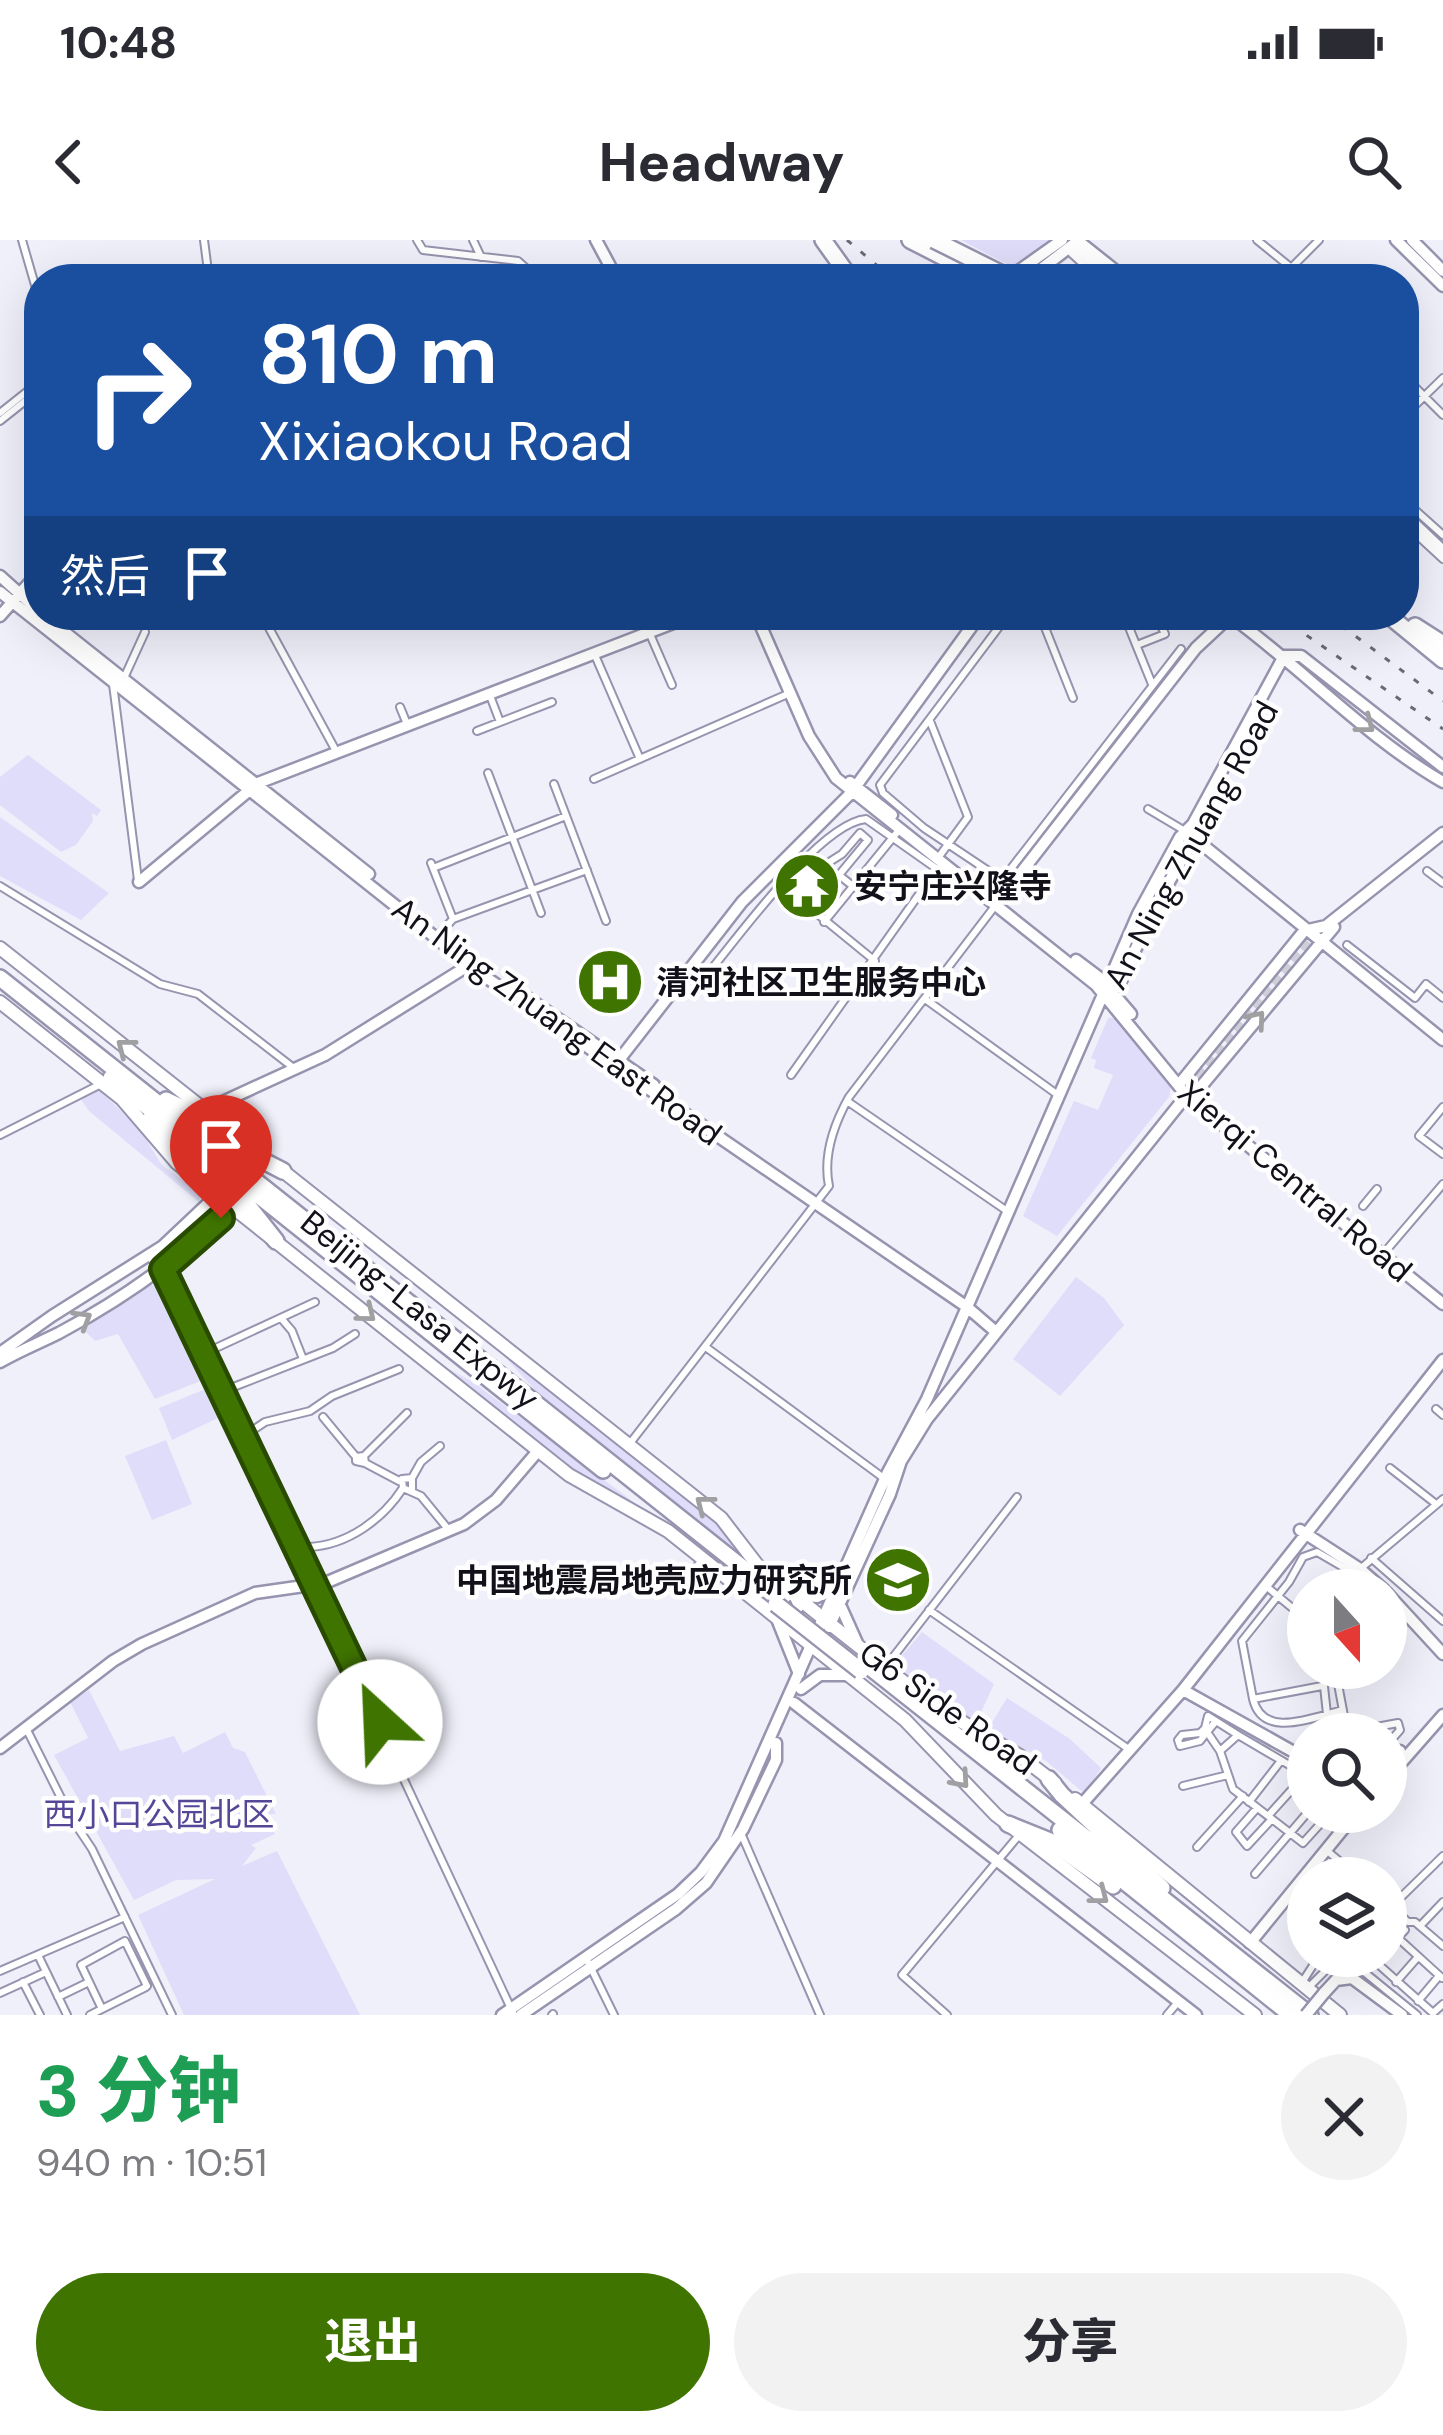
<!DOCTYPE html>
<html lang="zh">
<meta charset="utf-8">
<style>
body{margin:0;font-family:"DM Sans","Noto Sans SC",sans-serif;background:#f2f2f3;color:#2b2b33;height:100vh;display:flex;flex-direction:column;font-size:45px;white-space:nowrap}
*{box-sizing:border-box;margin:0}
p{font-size:39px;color:#7c7c81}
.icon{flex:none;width:66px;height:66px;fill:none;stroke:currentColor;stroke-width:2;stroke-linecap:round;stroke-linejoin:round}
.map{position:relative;height:1775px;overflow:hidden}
.details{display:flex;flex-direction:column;background:#fff;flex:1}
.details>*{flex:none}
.guide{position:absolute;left:24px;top:24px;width:1395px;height:366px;border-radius:48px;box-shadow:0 12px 48px #0002;background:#1a4fa0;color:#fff;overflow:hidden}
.needle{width:78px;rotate:159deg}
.tools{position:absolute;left:1287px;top:1329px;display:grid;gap:24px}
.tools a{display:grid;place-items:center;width:120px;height:120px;border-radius:50%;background:#fff;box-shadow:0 12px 48px #0002;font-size:60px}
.pin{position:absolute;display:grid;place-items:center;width:102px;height:102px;color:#fff;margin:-123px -51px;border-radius:50% 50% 50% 0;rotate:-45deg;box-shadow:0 0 12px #0007}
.pin .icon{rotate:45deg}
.me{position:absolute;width:132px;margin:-66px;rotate:335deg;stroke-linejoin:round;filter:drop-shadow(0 0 9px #0008)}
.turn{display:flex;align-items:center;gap:42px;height:252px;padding:0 36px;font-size:54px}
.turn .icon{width:156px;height:156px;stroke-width:2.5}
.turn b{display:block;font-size:84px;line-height:102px}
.then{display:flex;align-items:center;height:114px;padding:0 36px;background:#0003;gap:24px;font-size:45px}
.round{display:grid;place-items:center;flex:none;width:126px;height:126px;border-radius:63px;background:#f2f2f3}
.headline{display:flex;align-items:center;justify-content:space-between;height:204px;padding:0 36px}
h1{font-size:72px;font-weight:800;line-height:90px;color:#1e9e55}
.cta{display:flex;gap:24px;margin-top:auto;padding:24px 36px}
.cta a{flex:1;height:138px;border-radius:72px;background:#3f7400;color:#fff;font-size:48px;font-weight:800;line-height:138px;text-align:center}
.cta a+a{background:#f2f2f3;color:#2b2b33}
.status{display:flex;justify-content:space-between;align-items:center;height:84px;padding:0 60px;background:#fff;direction:ltr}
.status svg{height:33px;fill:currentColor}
header{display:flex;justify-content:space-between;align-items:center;height:156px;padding:0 36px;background:#fff;font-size:54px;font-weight:800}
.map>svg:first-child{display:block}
.green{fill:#dfddf9}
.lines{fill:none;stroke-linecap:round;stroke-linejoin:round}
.street-tunnel{stroke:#cfcfd9;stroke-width:6;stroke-dasharray:6 3;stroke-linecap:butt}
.secondary-tunnel{stroke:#cfcfd9;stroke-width:10;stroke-dasharray:10 5;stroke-linecap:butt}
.street-casing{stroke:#9694ae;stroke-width:10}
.secondary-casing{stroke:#9694ae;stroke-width:15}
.primary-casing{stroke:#9694ae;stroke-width:16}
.highway-casing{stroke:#9694ae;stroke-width:20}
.street{stroke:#fff;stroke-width:6}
.secondary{stroke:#fff;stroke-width:10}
.primary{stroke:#fff;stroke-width:12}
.highway{stroke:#fff;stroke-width:15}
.rail{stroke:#6b6a74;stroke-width:3;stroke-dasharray:6 12;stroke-linecap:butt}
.secondary-bridge-casing{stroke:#9694ae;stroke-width:15;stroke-linecap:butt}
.highway-bridge-casing{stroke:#9694ae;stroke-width:20;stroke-linecap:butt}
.secondary-bridge{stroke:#fff;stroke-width:10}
.highway-bridge{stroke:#fff;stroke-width:15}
.oneway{stroke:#a0a0a3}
.route-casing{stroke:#294b00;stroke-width:30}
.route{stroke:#3f7400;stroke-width:21}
.labels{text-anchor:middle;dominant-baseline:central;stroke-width:9;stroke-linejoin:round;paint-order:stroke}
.street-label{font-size:33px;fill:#12111a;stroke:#fefefe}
.poi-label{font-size:33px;font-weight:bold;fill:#12111a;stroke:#fefefe;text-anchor:start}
.park-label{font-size:33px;fill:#554698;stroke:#fefefe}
</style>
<div class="status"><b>10:48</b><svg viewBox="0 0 49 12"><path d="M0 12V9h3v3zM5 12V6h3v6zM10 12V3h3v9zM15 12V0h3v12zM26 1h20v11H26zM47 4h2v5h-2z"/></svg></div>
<header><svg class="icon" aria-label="back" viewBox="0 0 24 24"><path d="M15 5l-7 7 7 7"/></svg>Headway<svg class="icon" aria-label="search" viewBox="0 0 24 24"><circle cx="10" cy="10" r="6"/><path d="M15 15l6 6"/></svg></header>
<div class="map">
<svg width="1443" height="1775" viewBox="0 0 1443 1775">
<rect width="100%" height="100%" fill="#f0f0fb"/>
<!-- green -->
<path class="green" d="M961,0H1053L1014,28Z
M28,515L101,570L97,576L92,573L93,581L76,605L61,612L0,565V537Z
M0,577L109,653L81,680L0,636Z
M1118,777L1171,846L1169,857L1057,996L1023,976L1074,861L1098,870L1113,835L1094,828L1096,820L1091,818L1108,778Z
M98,849L140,889L161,924L201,955L199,962L89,871L80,858Z
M1076,1037L1104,1058L1124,1085L1060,1156L1013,1119Z
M146,1043L168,1050L208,1138L155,1159L118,1094L95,1101L79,1085Z
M497,1108L717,1283L754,1328L544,1160Z
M436,1122L473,1142L651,1275L592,1247Z
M208,1148L222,1176L172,1200L159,1168Z
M166,1200L192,1264L152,1280L125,1216Z
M922,1392L994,1444L977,1481L951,1467L894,1425Z
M89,1450L120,1511L174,1496L183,1513L225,1492L233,1508L245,1512L276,1574H265L275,1594L251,1605L256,1608L242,1626L277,1611L360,1775H184L138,1675L215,1639L176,1640L134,1660L54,1515L88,1498L70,1462Z
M1007,1458L1070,1499L1101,1528L1085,1554L1046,1521L988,1489Z"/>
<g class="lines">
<!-- street-tunnel -->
<path class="street-tunnel" d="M800,632L810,639L815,636
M827,634L830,636"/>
<!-- secondary-tunnel -->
<path class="secondary-tunnel" d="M1186,847L1318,689"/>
<!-- street casing -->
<g class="street-casing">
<path id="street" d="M22,0L39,59
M204,0L209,39
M417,0L423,10L518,21L538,39
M473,0L481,17
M1257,0L1305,39
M1071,13L1095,35
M1280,39L1319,0
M1404,136L1443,175
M0,173L39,142
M1404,176L1443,138
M0,181L39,150
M1404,260L1443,295
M1404,283L1443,319
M262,375L336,511
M1008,375L880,545L883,553L924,588L999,638L1006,635L1181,409
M1040,375L1073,458
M1124,375L1152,444
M1126,380L1141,375
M649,392L672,445
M1137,405L1165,394L1156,375
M594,413L640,519
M124,438L145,392
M113,444L138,640
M489,453L500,482
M400,467L407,484
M930,481L968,577L938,618
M477,491L552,462
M488,533L541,673
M594,539L790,453
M554,544L606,681
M1148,569L1185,591
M431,623L453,679
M433,628L566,576
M1427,631L1443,643
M832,643L822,634L823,626L842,614L860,593L868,600L839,635L854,647
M782,645L875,721
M0,646L160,744L198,754L295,829
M811,667L839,635
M824,682L899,590
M441,692L453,679L587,630
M1347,705L1415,758L1426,744L1443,758
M714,726C744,689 822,583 866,579L937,629
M925,759L1058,855
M791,835L937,629
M847,861L1007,971
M1443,867L1419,896L1443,914
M0,895L99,845
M1363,966L1377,949
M1384,1013L1443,944
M149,1017L168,1035L514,1775
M281,1078L292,1091L303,1119
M707,1108L885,1239
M205,1113L315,1062
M236,1146L333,1108L355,1094
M1436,1169L1443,1175
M323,1177L356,1217L364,1216L365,1223L356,1221V1217
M244,1196L265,1182L310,1171L332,1156L399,1129
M631,1202L829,946C823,917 834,884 849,857L995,666
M364,1216L407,1173
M365,1223L399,1241
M1390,1228L1436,1264
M412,1238L421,1222L440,1206
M412,1249V1238L402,1239L403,1248L421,1256L448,1289
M309,1307C348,1305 383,1279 403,1248
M1371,1318L1443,1381
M1360,1329L1443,1259
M1267,1347L1308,1381
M676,1351L703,1319
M929,1370L1130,1510
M887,1425L1017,1257
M1322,1428L1327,1474
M1335,1428L1347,1492
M1322,1446L1253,1459C1263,1500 1313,1477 1343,1470
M1253,1459L1242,1401L1289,1342L1303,1317L1317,1312L1348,1330L1369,1350
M1216,1481L1207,1492L1205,1488L1200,1493L1182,1495L1178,1500L1180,1506L1200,1501L1207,1492L1220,1511
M26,1488L70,1576L92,1609L172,1775
M1205,1488L1208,1476L1238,1495
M1338,1494L1398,1483L1400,1490L1386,1506
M1308,1536L1238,1495L1220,1511L1233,1549L1303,1603L1331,1572
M1183,1546L1228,1535
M1249,1562L1280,1522
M1268,1576L1305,1535
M740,1591L820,1775
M1236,1592L1247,1606L1272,1579
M1236,1592L1257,1568
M1197,1607L1243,1556
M1326,1610L1360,1638
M1255,1634L1308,1572
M1386,1662L1408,1682H1415L1443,1706
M1391,1667L1443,1616
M1386,1672L1387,1671
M1421,1685L1443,1662
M1398,1698L1442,1738
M1386,1710L1405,1690
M38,1715L67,1775
M1369,1716L1433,1773L1443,1764
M588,1722L614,1775
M0,1731L125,1677
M1303,1741L1319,1716
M23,1742L40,1775
M1396,1742L1417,1718
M1307,1749L1329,1727L1353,1723L1417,1775
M0,1753L46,1732
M58,1757L89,1742
M1418,1761L1439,1736
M102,1769L81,1725L125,1701L147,1746
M90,1775L146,1747
M552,1775L553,1774
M947,1775L902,1735L1020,1594
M1167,1775L1179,1761"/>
</g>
<!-- secondary casing -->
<g class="secondary-casing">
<path id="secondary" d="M596,0L617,39
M1077,0L1126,39
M1396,0L1443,46
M1412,0L1443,31
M1074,6L1112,39
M1007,39L1062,0
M1028,39L1079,0
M1404,274L1443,311
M0,336L39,371
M0,352L484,736L967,1067L996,1092
M43,375L369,634
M756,375L809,496L836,538L1096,745L1187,856L1443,1064
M0,376L39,332
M850,542L892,575
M1188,593L1443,800
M139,642L258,543L694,375
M995,666L1196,408L1226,380L1233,378C1304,430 1367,498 1443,542
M1076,720L1100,738L1131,774
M516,750L654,845
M1109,754L1119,745L1154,669L1217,556
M619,820L742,662L851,553L980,375
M1182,841L1304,691L1326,686L1443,593
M1194,855L1334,687
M205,870L325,815L474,722
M0,1113L52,1076L163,1006L217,955
M0,1122C19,1111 39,1103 59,1093C123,1059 181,1018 232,967
M1300,1290L1360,1329L1384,1350
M1386,1352L1443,1414
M841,1367L858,1405
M790,1378L799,1366L794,1355L817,1357L839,1346
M777,1379L799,1434
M829,1387L890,1254L901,1221L927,1179L1190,851
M801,1449L820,1435H846
M1183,1450L1308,1520
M794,1463L1196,1775
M0,1508L113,1421L142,1404L255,1353L325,1343L464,1284L496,1260L538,1211
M1386,1528L1400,1511
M1386,1540L1443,1475
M1082,1564L1183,1450L1443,1120
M1250,1703L1357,1572
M1324,1753L1336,1740L1352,1738L1402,1775
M502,1775L678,1654L701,1632L724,1601L888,1232L927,1159L1138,674L1180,597L1193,584L1284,416H1301L1443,527
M521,1775L676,1669L706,1643L743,1589L776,1520V1503"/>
</g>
<!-- primary casing -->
<g class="primary-casing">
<path id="primary" d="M0,708L220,882
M0,762L122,859L177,923L569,1235L668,1291L905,1480L996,1575L1255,1775
M279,928L721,1278L758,1326L824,1379L933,1465L1020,1516L1055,1543
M1075,1559L1340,1775"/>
</g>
<!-- highway casing -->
<g class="highway-casing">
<path id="highway" d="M823,0L851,39
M910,0L986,39
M1058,39L1069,34L1098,39
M1388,375L1443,420
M1415,386L1443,404
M0,738L782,1359
M111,838L603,1230
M166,860L205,879L254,917
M150,879L190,924
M186,909L242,958L276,1001
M248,913L283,931
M866,1424L1310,1775
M1049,1539L1062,1555L1162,1648
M1008,1584L1050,1601L1113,1646
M1060,1590L1291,1775"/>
</g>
<!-- street -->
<use href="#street" class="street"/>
<!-- secondary -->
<use href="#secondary" class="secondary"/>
<!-- primary -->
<use href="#primary" class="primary"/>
<!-- highway -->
<use href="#highway" class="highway"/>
<!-- rail -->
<path class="rail" d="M847,0L893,39
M1277,375L1443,489
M1327,375L1443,461"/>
<!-- secondary-bridge casing -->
<g class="secondary-bridge-casing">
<path id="secondary-bridge" d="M1306,1775L1324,1753"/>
</g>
<!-- highway-bridge casing -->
<g class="highway-bridge-casing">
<path id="highway-bridge" d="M934,0L1012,39
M776,1364L861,1431"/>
</g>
<!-- secondary-bridge -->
<use href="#secondary-bridge" class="secondary-bridge"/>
<!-- highway-bridge -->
<use href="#highway-bridge" class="highway-bridge"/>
</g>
<!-- one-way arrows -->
<defs><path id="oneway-chevron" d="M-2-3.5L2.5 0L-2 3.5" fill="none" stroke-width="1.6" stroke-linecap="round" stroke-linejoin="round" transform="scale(3)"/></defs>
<g class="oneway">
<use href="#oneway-chevron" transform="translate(1366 485) rotate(38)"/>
<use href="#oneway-chevron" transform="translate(1257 779) rotate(-50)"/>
<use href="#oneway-chevron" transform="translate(125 807) rotate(-142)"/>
<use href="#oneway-chevron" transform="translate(367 1074) rotate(39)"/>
<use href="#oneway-chevron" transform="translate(83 1079) rotate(-31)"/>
<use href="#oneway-chevron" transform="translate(704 1264) rotate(-142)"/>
<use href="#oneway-chevron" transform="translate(961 1540) rotate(49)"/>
<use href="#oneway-chevron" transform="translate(1100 1656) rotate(38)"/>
</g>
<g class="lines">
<!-- route casing -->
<g class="route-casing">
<path id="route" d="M221,978L163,1029L380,1482"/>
</g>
<!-- route -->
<use href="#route" class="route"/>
</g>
<!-- icons -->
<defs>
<g id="temple-disc" transform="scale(3.45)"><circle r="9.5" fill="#3f7400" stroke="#fefefe"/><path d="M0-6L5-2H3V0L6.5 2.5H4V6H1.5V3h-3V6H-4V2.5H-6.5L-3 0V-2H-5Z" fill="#fff"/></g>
<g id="hospital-disc" transform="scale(3.45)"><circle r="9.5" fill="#3f7400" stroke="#fefefe"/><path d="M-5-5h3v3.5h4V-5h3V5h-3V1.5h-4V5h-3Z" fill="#fff"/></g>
<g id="university-disc" transform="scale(3.45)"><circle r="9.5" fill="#3f7400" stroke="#fefefe"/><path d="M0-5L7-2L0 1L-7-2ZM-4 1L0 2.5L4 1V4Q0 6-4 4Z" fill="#fff"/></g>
</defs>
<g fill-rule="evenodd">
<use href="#temple-disc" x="807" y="646"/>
<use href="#hospital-disc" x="610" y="742"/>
<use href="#university-disc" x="898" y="1340"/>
</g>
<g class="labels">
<!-- street labels -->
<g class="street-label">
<text transform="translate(1191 605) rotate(-61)">An Ning Zhuang Road</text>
<text transform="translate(557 781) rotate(36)">An Ning Zhuang East Road</text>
<text transform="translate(1295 941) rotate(40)">Xierqi Central Road</text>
<text transform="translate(420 1070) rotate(39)">Beijing-Lasa Expwy</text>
<text transform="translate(948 1468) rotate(35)">G6 Side Road</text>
</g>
<!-- poi labels -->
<g class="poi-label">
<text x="854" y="646">安宁庄兴隆寺</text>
<text x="656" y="742">清河社区卫生服务中心</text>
<text x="852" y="1340" text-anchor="end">中国地震局地壳应力研究所</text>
</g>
<!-- park labels -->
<g class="park-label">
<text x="159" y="1574">西小口公园北区</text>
</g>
</g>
</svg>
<div class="tools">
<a><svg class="needle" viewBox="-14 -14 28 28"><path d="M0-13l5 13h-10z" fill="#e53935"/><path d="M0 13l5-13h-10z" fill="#7c7c81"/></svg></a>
<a><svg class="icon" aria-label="search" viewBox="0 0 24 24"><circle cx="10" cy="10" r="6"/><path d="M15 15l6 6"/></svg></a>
<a><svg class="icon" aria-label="layers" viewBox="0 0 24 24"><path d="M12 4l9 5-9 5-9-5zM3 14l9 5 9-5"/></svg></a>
</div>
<div class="pin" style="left:221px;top:978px;background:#d93025"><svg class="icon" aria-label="arrive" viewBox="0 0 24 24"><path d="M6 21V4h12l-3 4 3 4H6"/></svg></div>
<svg class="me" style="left:380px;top:1482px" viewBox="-20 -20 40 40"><circle r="19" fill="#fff"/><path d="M0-13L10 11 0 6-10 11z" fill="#3f7400"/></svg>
<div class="guide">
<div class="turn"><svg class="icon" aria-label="right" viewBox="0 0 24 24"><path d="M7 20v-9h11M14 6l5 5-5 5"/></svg><div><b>810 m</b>Xixiaokou Road</div></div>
<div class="then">然后<svg class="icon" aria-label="arrive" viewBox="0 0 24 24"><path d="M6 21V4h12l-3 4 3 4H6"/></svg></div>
</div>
</div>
<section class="details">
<div class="headline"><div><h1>3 分钟</h1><p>940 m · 10:51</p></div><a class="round"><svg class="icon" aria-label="close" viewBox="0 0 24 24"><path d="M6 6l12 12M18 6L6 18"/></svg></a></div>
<div class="cta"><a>退出</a><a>分享</a></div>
</section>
